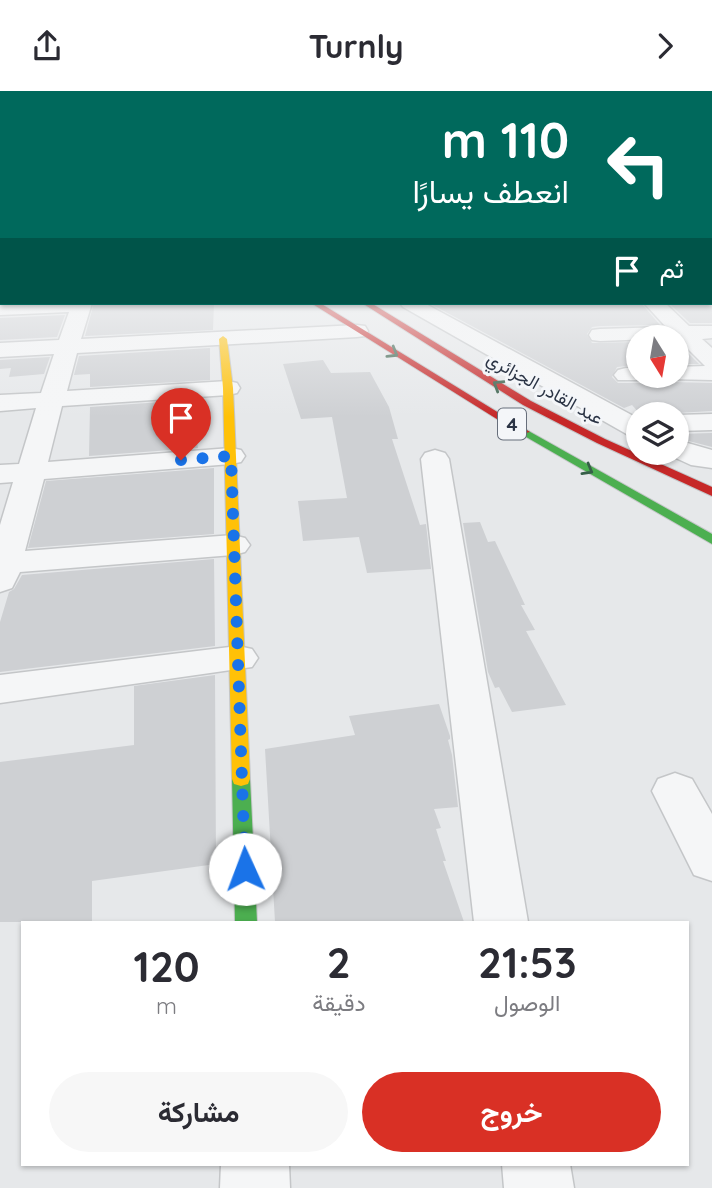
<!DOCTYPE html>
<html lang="ar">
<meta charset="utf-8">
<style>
body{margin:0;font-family:Quicksand,Vazirmatn,sans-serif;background:#f7f7f7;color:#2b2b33;direction:rtl;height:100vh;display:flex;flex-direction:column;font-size:26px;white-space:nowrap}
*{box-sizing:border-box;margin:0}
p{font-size:23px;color:#7c7c81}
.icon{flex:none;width:38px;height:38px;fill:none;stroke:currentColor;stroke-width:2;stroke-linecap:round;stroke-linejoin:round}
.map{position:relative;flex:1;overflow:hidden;direction:ltr}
.details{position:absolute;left:21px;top:830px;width:668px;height:245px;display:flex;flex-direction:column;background:#fff;border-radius:0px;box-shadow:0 2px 5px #0004;direction:rtl}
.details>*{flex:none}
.banner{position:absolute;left:0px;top:0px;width:712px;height:214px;box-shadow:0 2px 5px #0004;direction:rtl;background:#00695c;color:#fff;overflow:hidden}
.needle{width:46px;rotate:169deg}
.controls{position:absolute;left:626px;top:234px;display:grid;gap:14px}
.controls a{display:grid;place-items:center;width:63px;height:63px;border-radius:50%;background:#fff;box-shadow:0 2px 5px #0004;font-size:35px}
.pin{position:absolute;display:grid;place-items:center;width:60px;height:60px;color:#fff;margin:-72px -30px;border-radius:50% 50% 50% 0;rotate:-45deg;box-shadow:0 0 7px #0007}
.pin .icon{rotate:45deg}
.me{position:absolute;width:77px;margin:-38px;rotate:358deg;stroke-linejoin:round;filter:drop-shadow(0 0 5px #0008)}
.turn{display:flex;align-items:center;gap:24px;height:147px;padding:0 28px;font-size:32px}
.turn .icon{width:91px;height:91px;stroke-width:2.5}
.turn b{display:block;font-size:49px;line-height:60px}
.then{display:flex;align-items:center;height:66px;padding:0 28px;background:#0003;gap:14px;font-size:26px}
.eta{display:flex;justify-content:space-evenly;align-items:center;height:119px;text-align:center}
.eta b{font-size:42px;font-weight:700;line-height:49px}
.cta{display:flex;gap:14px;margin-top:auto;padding:14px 28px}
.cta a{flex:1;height:80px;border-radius:42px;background:#d93025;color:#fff;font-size:28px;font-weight:700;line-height:80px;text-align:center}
.cta a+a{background:#f7f7f7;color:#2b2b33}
header{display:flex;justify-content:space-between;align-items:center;height:91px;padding:0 28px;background:#fff;font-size:32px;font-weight:700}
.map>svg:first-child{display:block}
.building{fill:#ced0d3}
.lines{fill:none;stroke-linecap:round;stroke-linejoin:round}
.street-casing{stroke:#c4c6c8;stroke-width:3}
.fast-casing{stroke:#c4c6c8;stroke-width:2}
.slow-casing{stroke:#c4c6c8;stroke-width:2}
.jam-casing{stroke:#c4c6c8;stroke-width:2}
.street{fill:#f5f6f7;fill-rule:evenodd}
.fast{fill:#4caf50;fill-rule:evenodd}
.slow{fill:#ffc107;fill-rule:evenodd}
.jam{fill:#c62828;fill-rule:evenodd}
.oneway{stroke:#375f49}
.route{stroke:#1a73e8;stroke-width:12;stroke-dasharray:0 21.6}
.labels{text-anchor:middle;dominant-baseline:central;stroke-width:6;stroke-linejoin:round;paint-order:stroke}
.far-street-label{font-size:18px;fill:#2b3445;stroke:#f4f6f9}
.shield{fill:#f4f6f9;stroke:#676e7b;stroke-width:2}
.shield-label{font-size:19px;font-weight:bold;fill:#2b3445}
</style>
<header><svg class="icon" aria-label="forward" viewBox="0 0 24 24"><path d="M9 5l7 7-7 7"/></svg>Turnly<svg class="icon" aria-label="share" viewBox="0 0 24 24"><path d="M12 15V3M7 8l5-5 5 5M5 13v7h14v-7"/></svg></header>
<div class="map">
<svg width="712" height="1097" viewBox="0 0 712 1097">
<rect width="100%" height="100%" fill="#e6e8ea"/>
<!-- building -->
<path class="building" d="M94,212H214L213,239L85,245Z
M429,212H641L660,234L600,235L592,236L587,243L592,252L639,251V274L617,276L612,286L618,292H647L652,285H665L669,291L712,292V320L641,324L632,314L624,317Z
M669,212H703L712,215V232H690Z
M65,224L57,246L0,249V227Z
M677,251L699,273H677Z
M210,257V289L90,296V283L74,284L79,265Z
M50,266L44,283L9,286L11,277L0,278V269Z
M323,269L331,282L370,281L389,316L398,348H392L420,434L426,433L431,478L367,482L359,446L303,450L298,410L347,407L332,326L301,328L283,273Z
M190,309L198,357L89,365L90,316Z
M712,342V356L677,347V343Z
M214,377V443L28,457L46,390Z
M480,431L488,451L495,450L525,514H521L535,539L526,540L566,614L512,621L499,596L495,597L488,581L463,432Z
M214,468L215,555L0,581V531L9,501L14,498L22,484Z
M215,584L216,773L92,790V831H0V671L134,654V595Z
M439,613L450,645V648L448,649L452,664L458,716L434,718L441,737L436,738L446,770H443L464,831H275L265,658L355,644L349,625Z"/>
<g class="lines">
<!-- street casing -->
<g class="street-casing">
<path id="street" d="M710,175H712V185H710Z
M0,180H2V190H0Z
M710,201H712V213L706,212H710Z
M0,212H92L81,248L357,234L365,235L368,240L365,245L357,246L77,262L67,300L228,290L237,292L240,297L237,302L228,304L62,315L48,371L231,357L241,359L245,365L241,371L231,373L44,388L25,460L233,444L245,447L250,454L245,461L233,464L20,481L12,497L0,501V434L13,391L0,392V374L19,373L36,317L0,320V304L41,302L54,263L0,266V252L59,249L69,221L0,224Z
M400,212H424L639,328V347L630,345L403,216Z
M644,212H665L689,235H712V247L702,248L712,257V289L669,288L667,285H677V276L705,275L677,247L600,250L592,249L589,244L592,239L600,238L666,236Z
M626,277H639V285H650L647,289H618L614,284L618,279Z
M712,323V339L677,340V324Z
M677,349L712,359V377L691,374L667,363L677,362Z
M435,359L445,362L449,368L528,831H474L421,368L425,362Z
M238,555L252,558L258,567L252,576L0,612V584Z
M675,682L692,688L712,723V790L694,784L652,700L658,688Z
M221,1073H289L290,1097H220Z
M502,1073H570L574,1097H504Z"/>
</g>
<!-- fast casing -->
<g class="fast-casing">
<path id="fast" d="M525,338L712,443V453L521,343V339Z
M241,681L248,683L250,688L257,831H235L232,688L234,683Z"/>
</g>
<!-- slow casing -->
<g class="slow-casing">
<path id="slow" d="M223,245L227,248L233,297L250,688L248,693L241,695L234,693L232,688L223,297L219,248Z"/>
</g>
<!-- jam casing -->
<g class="jam-casing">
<path id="jam" d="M311,212H320L530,341L521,343Z
M362,212H371L531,310L605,348L712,396V405L597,352L523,314Z"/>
</g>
<!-- street -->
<use href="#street" class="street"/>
<!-- fast -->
<use href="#fast" class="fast"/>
<!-- slow -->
<use href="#slow" class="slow"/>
<!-- jam -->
<use href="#jam" class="jam"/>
</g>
<!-- one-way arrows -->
<defs><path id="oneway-chevron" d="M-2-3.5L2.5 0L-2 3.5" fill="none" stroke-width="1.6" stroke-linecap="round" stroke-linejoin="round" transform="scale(1.75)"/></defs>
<g class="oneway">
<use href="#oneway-chevron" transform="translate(393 262) rotate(31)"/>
<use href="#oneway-chevron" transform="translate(498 294) rotate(-148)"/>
<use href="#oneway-chevron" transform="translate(588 379) rotate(30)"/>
</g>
<!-- sky -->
<linearGradient id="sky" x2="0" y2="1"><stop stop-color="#93bae0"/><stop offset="0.53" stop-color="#f4f5f6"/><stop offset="1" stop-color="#f4f5f6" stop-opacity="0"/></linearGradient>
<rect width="712" height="326" fill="url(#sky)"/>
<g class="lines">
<!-- route -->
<path class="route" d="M181,369L231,365L245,778"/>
</g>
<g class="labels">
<!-- far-street labels -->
<g class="far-street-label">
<text transform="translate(545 297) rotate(29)">عبد القادر الجزائري</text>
</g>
<!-- shield labels -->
<rect class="shield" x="498" y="317.5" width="28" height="31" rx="5"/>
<g class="shield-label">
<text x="512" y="333">4</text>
</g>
</g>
</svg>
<div class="controls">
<a><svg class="needle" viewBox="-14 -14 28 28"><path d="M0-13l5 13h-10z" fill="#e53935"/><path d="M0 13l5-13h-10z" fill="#7c7c81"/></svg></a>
<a><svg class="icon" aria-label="layers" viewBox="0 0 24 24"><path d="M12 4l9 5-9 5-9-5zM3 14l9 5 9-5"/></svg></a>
</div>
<div class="pin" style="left:181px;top:369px;background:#d93025"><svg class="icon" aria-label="arrive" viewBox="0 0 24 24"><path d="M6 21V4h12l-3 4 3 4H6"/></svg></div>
<svg class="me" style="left:245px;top:778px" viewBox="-20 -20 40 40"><circle r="19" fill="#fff"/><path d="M0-13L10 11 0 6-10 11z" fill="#1a73e8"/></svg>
<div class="banner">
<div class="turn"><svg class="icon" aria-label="left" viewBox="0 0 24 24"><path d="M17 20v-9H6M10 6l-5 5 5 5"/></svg><div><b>110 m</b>انعطف يسارًا</div></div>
<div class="then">ثم<svg class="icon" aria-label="arrive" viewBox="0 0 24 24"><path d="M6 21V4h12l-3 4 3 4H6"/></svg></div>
</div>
<section class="details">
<div class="eta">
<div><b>21:53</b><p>الوصول</p></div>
<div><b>2</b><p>دقيقة</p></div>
<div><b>120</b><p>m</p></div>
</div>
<div class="cta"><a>خروج</a><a>مشاركة</a></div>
</section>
</div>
